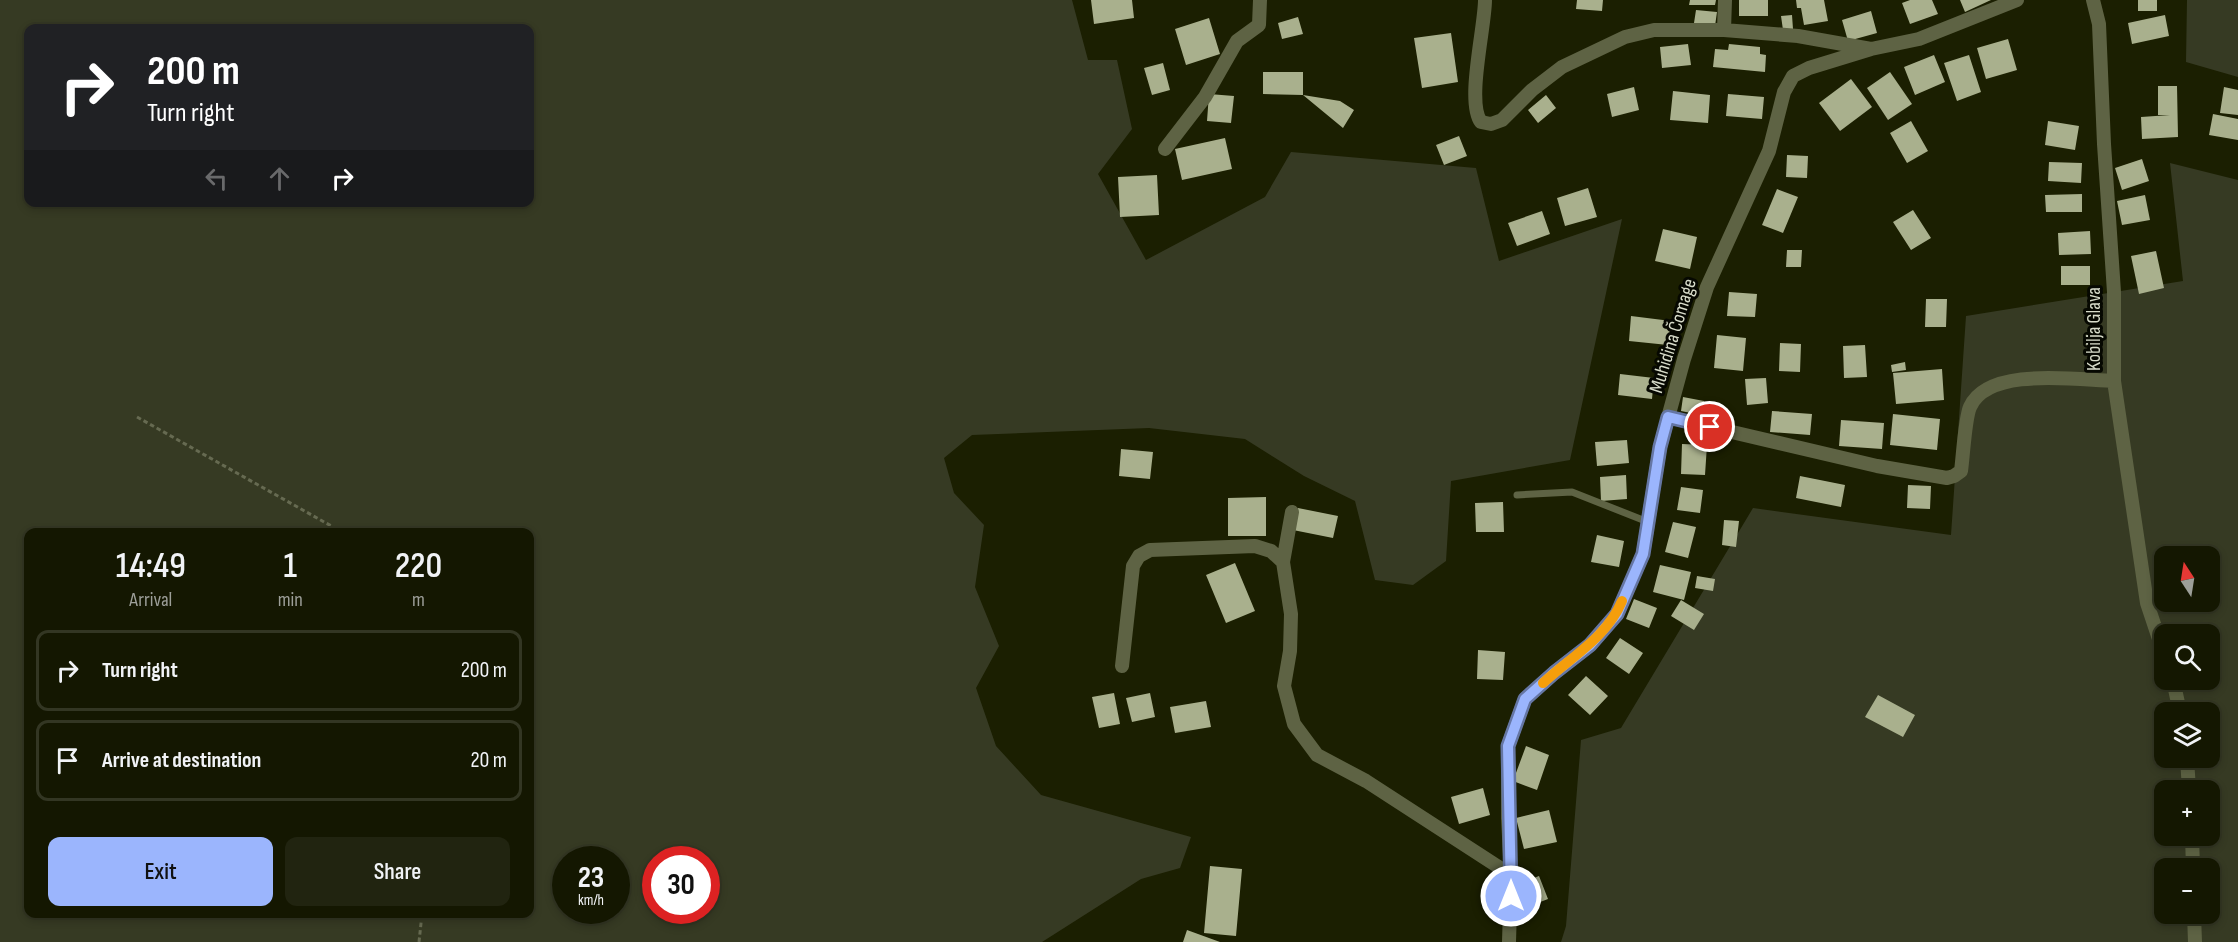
<!DOCTYPE html>
<meta charset="utf-8">
<style>
body{margin:0;font-family:"Sofia Sans Condensed",sans-serif;background:#212410;color:#f1f3f6;height:100vh;display:flex;flex-direction:column;font-size:22px;white-space:nowrap}
*{box-sizing:border-box;margin:0}
p{font-size:20px;color:#9d9f99}
.icon{flex:none;width:33px;height:33px;fill:none;stroke:currentColor;stroke-width:2;stroke-linecap:round;stroke-linejoin:round}
.map{position:relative;flex:1;overflow:hidden}
.panel{position:absolute;left:24px;top:528px;width:510px;height:390px;display:flex;flex-direction:column;background:#141701;border-radius:12px;box-shadow:0 3px 9px #0003,0 0 0 2px #333623}
.panel>*{flex:none}
.banner{position:absolute;left:24px;top:24px;width:510px;height:183px;border-radius:12px;box-shadow:0 3px 9px #0003,0 0 0 2px #333623;background:#202124;color:#fff;overflow:hidden}
.needle{width:39px;rotate:348deg}
.fabs{position:absolute;left:2154px;top:546px;display:grid;gap:12px}
.fabs a{display:grid;place-items:center;width:66px;height:66px;border-radius:12px;background:#141701;box-shadow:0 3px 9px #0003,0 0 0 2px #333623;font-size:30px}
.speed{position:absolute;left:552px;top:846px;display:flex;gap:12px;font-size:30px;font-weight:700;text-align:center}
.speed>*{display:grid;place-content:center;width:78px;height:78px;border-radius:50%;background:#141701;box-shadow:0 3px 9px #0003,0 0 0 2px #333623;line-height:1}
.speed small{font-size:15px;font-weight:400}
.speed .limit{border:9px solid #d22;background:#fff;color:#111}
.pin{position:absolute;display:grid;place-items:center;width:51px;height:51px;color:#fff;margin:-26px;border:3px solid #fff;border-radius:50%;box-shadow:0 2px 6px #0007}
.me{position:absolute;width:66px;margin:-33px;rotate:0deg;stroke-linejoin:round;filter:drop-shadow(0 0 4px #0008)}
.turn{display:flex;align-items:center;gap:21px;height:126px;padding:0 24px;font-size:27px}
.turn .icon{width:78px;height:78px;stroke-width:2.5}
.turn b{display:block;font-size:42px;line-height:51px}
.lanes{display:flex;align-items:center;height:57px;padding:0 24px;background:#0003;justify-content:center;gap:30px;direction:ltr}
.lanes .off{opacity:.35}
.eta{display:flex;justify-content:space-evenly;align-items:center;height:102px;text-align:center}
.eta b{font-size:36px;font-weight:600;line-height:42px}
.action{display:flex;gap:12px;margin-top:auto;padding:12px 24px}
.action a{flex:1;height:69px;border-radius:12px;background:#9bb5fd;color:#111;font-size:24px;font-weight:600;line-height:69px;text-align:center}
.action a+a{background:#212410;color:#f1f3f6}
ul{padding:0;list-style:none}
li{display:flex;align-items:center;gap:18px;height:81px;margin:0 12px 9px;padding:0 12px;border:3px solid #333623;border-radius:12px}
li div{flex:1}
li b{display:block;font-size:22px}
li em{font-style:normal}
.map>svg:first-child{display:block}
.green{fill:#363a23;fill-rule:evenodd}
.building{fill:#a9b08d}
.lines{fill:none;stroke-linecap:round;stroke-linejoin:round}
.path{stroke:#666a51;stroke-width:3;stroke-dasharray:4.5 3;stroke-linecap:butt}
.lane{stroke:#5e6344;stroke-width:7}
.street{stroke:#5e6344;stroke-width:14}
.route-casing{stroke:#6576a4;stroke-width:15}
.route{stroke:#9bb5fd;stroke-width:10}
.slow{stroke:#f59e0b;stroke-width:10}
.labels{text-anchor:middle;dominant-baseline:central;stroke-width:6;stroke-linejoin:round;paint-order:stroke}
.street-label{font-size:20px;fill:#d8dcca;stroke:#060801}
</style>
<div class="map">
<svg width="2238" height="942" viewBox="0 0 2238 942">
<rect width="100%" height="100%" fill="#1b1f01"/>
<!-- green -->
<path class="green" d="M0,0H1072L1088,60H1117L1132,129L1098,174L1146,260L1265,197L1291,152L1476,168L1499,261L1622,219L1570,460L1451,481L1446,561L1413,585L1375,580L1355,501L1304,476L1245,439L1149,428L972,435L944,458L954,493L984,525L975,587L999,646L976,688L996,746L1041,795L1191,837L1180,868L1141,879L1042,942H0ZM28,28H530V202H28ZM28,532H530V914H28ZM566,860H616V910H566ZM656,860H706V910H656Z
M2187,0H2238V77L2186,62Z
M2170,163L2238,180V942H1561L1566,926L1581,740L1621,728L1753,508L1951,535L1966,316L2183,281ZM2164,556H2210V602H2164ZM2164,634H2210V680H2164ZM2164,712H2210V758H2164ZM2164,790H2210V836H2164ZM2164,868H2210V914H2164Z"/>
<!-- building -->
<path class="building" d="M1091,0H1132L1134,18L1094,24Z
M1577,0H1603L1602,11L1576,9Z
M1690,0H1716L1715,5H1689Z
M1739,0H1768V16H1739Z
M1796,0H1824L1828,21L1804,25L1801,8H1797Z
M1910,0H1932L1938,14L1910,24L1902,3Z
M1960,0H1991L1965,12Z
M2138,0H2157V11H2138Z
M1696,10L1717,12L1715,26L1694,23Z
M1871,11L1877,33L1848,41L1842,20Z
M1792,15L1793,29L1783,30L1781,16Z
M2165,15L2169,36L2132,44L2128,23Z
M1298,17L1303,34L1282,39L1278,23Z
M1209,18L1220,54L1186,65L1175,29Z
M1451,33L1458,82L1422,88L1414,38Z
M2008,39L2017,70L1986,79L1977,48Z
M1688,44L1691,65L1662,68L1660,47Z
M1729,44L1760,47V54L1766,55L1765,72L1713,67L1715,49L1728,50Z
M1934,55L1945,82L1915,95L1904,67Z
M1969,55L1981,92L1957,101L1944,63Z
M1163,63L1170,90L1152,95L1144,68Z
M1263,72H1303V95L1263,94Z
M1890,72L1912,104L1888,120L1867,88Z
M1851,79L1872,107L1840,131L1819,103Z
M2158,86H2177L2178,137L2142,139L2141,117L2170,115H2158Z
M1634,87L1639,110L1612,117L1607,94Z
M2224,87L2238,90V115L2220,113Z
M1673,91L1710,95L1708,123L1670,120Z
M1209,94L1234,96L1231,123L1207,121Z
M1728,94L1764,97L1762,119L1726,116Z
M1303,95L1340,101L1354,110L1343,128Z
M1546,95L1556,108L1538,123L1528,110Z
M2213,114L2238,119V140L2209,135Z
M1911,121L1928,151L1907,163L1890,133Z
M2048,121L2079,126L2075,150L2045,145Z
M1459,136L1467,156L1444,165L1436,145Z
M1225,138L1232,169L1182,180L1175,149Z
M1787,155L1808,156L1807,178L1786,177Z
M2142,159L2149,181L2122,190L2115,168Z
M2049,162L2082,163L2081,183L2048,181Z
M1157,175L1159,215L1120,217L1118,177Z
M1588,188L1597,217L1565,226L1557,198Z
M1777,189L1798,197L1783,233L1762,225Z
M2082,194V212H2046L2045,195Z
M2145,195L2150,220L2122,225L2117,201Z
M1913,210L1931,238L1911,250L1893,222Z
M1542,211L1550,234L1517,246L1508,223Z
M1663,229L1697,237L1690,269L1655,261Z
M2090,231L2091,254L2059,255L2058,233Z
M1787,250H1802L1801,267H1786Z
M2156,251L2164,288L2139,294L2131,256Z
M2061,266H2090V285H2061Z
M1729,292L1757,294L1755,317L1727,316Z
M1926,299H1947L1946,327H1925Z
M1631,316L1671,321L1668,345L1629,341Z
M1717,335L1746,338L1743,371L1714,368Z
M1780,343L1801,344L1800,372L1779,371Z
M1865,345L1867,377L1844,378L1843,346Z
M1905,362L1906,370L1892,372L1891,365Z
M1942,369L1944,400L1896,404L1893,373Z
M1620,374L1654,378L1652,399L1618,395Z
M1766,378L1768,403L1747,405L1745,379Z
M1683,397L1704,401L1701,415L1681,411Z
M1772,411L1812,414L1810,435L1770,432Z
M1893,414L1940,419L1937,450L1890,445Z
M1841,420L1884,423L1882,449L1839,446Z
M1627,440L1629,463L1597,466L1595,442Z
M1682,444L1707,445L1705,475L1681,474Z
M1121,449L1153,452L1150,479L1119,476Z
M1626,475L1627,499L1601,501L1600,477Z
M1800,476L1845,485L1841,507L1796,498Z
M1908,485L1931,486L1930,509L1907,508Z
M1681,487L1703,490L1700,513L1677,510Z
M1266,497V536H1228V498Z
M1503,502L1504,532H1476L1475,503Z
M1298,508L1338,516L1333,538L1293,530Z
M1724,520L1739,521L1736,547L1722,545Z
M1673,522L1696,527L1688,558L1665,552Z
M1597,535L1624,541L1619,567L1591,562Z
M1235,563L1255,611L1226,623L1206,575Z
M1660,565L1691,572L1684,600L1653,592Z
M1697,576L1715,579L1713,591L1695,588Z
M1634,599L1657,608L1649,628L1626,619Z
M1681,600L1704,614L1694,630L1671,616Z
M1620,638L1643,653L1629,674L1606,658Z
M1478,650L1505,652L1503,680L1477,679Z
M1586,676L1608,696L1590,715L1568,695Z
M1114,693L1120,724L1099,728L1092,697Z
M1150,693L1155,717L1132,722L1126,698Z
M1878,695L1915,715L1903,737L1865,717Z
M1206,701L1211,727L1175,733L1170,707Z
M1526,746L1549,755L1537,790L1513,781Z
M1483,788L1490,815L1459,824L1451,797Z
M1549,810L1557,842L1524,849L1516,818Z
M1210,866L1242,869L1236,936L1204,933Z
M1539,876L1548,899L1530,906L1521,883Z
M1187,930L1220,942H1183Z"/>
<g class="lines">
<!-- path -->
<path class="path" d="M137,417L342,532
M419,942L422,914"/>
<!-- lane -->
<path class="lane" d="M1517,495L1572,492L1648,522"/>
<!-- street -->
<path class="street" d="M1485,0C1485,27 1466,102 1481,122L1491,124L1502,120L1532,90L1562,67L1625,37L1654,30H1724L1798,36L1871,49L1919,39L2017,0
M2093,0L2099,24L2104,144L2114,292V381L2147,603L2164,654
M1724,30L1725,0
M1165,149L1205,97L1237,41L1259,25L1260,0
M1668,417L1877,466L1947,478L1954,476L1961,471C1963,457 1965,418 1970,407C1988,366 2077,380 2114,381
M1292,512L1283,562L1291,614L1290,651L1284,686L1294,724L1317,755L1366,781L1511,875
M1122,666L1133,566L1139,556L1150,550L1255,546L1271,551L1283,562
M2173,680L2180,712
M2187,758L2189,790
M2192,836L2193,868
M2194,914L2195,942
M1509,942L1511,875L1508,818V746L1525,699L1554,673L1590,645L1617,614L1643,554L1660,447L1684,359L1707,287L1769,151L1784,92L1793,76L1809,68L1871,49"/>
</g>
<g class="lines">
<!-- route casing -->
<g class="route-casing">
<path id="route" d="M1511,896L1508,746L1525,699L1554,673L1590,645L1617,614L1643,554L1660,447L1668,417L1710,427"/>
</g>
<!-- route -->
<use href="#route" class="route"/>
<!-- slow -->
<path class="slow" d="M1543,683C1571,657 1607,637 1622,601"/>
</g>
<g class="labels">
<!-- street labels -->
<g class="street-label">
<text transform="translate(2094 329) rotate(-90)">Kobilja Glava</text>
<text transform="translate(1673 336) rotate(-73)">Muhidina Čomage</text>
</g>
</g>
</svg>
<div class="fabs">
<a><svg class="needle" viewBox="-14 -14 28 28"><path d="M0-13l5 13h-10z" fill="#e53935"/><path d="M0 13l5-13h-10z" fill="#9d9f99"/></svg></a>
<a><svg class="icon" aria-label="search" viewBox="0 0 24 24"><circle cx="10" cy="10" r="6"/><path d="M15 15l6 6"/></svg></a>
<a><svg class="icon" aria-label="layers" viewBox="0 0 24 24"><path d="M12 4l9 5-9 5-9-5zM3 14l9 5 9-5"/></svg></a>
<a>+</a>
<a>−</a>
</div>
<div class="speed"><div>23<small>km/h</small></div><div class="limit">30</div></div>
<div class="pin" style="left:1710px;top:427px;background:#d93025"><svg class="icon" aria-label="arrive" viewBox="0 0 24 24"><path d="M6 21V4h12l-3 4 3 4H6"/></svg></div>
<svg class="me" style="left:1511px;top:896px" viewBox="-20 -20 40 40"><circle r="17" fill="#9bb5fd" stroke="#fff" stroke-width="3"/><path d="M0-11L8 9 0 5-8 9z" fill="#fff"/></svg>
<div class="banner">
<div class="turn"><svg class="icon" aria-label="right" viewBox="0 0 24 24"><path d="M7 20v-9h11M14 6l5 5-5 5"/></svg><div><b>200 m</b>Turn right</div></div>
<div class="lanes"><svg class="icon off" aria-label="left" viewBox="0 0 24 24"><path d="M17 20v-9H6M10 6l-5 5 5 5"/></svg><svg class="icon off" aria-label="ahead" viewBox="0 0 24 24"><path d="M12 20V5M6 11l6-6 6 6"/></svg><svg class="icon" aria-label="right" viewBox="0 0 24 24"><path d="M7 20v-9h11M14 6l5 5-5 5"/></svg></div>
</div>
<section class="panel">
<div class="eta">
<div><b>14:49</b><p>Arrival</p></div>
<div><b>1</b><p>min</p></div>
<div><b>220</b><p>m</p></div>
</div>
<ul>
<li><svg class="icon" aria-label="right" viewBox="0 0 24 24"><path d="M7 20v-9h11M14 6l5 5-5 5"/></svg><div><b>Turn right</b></div><em>200 m</em></li>
<li><svg class="icon" aria-label="arrive" viewBox="0 0 24 24"><path d="M6 21V4h12l-3 4 3 4H6"/></svg><div><b>Arrive at destination</b></div><em>20 m</em></li>
</ul>
<div class="action"><a>Exit</a><a>Share</a></div>
</section>
</div>
